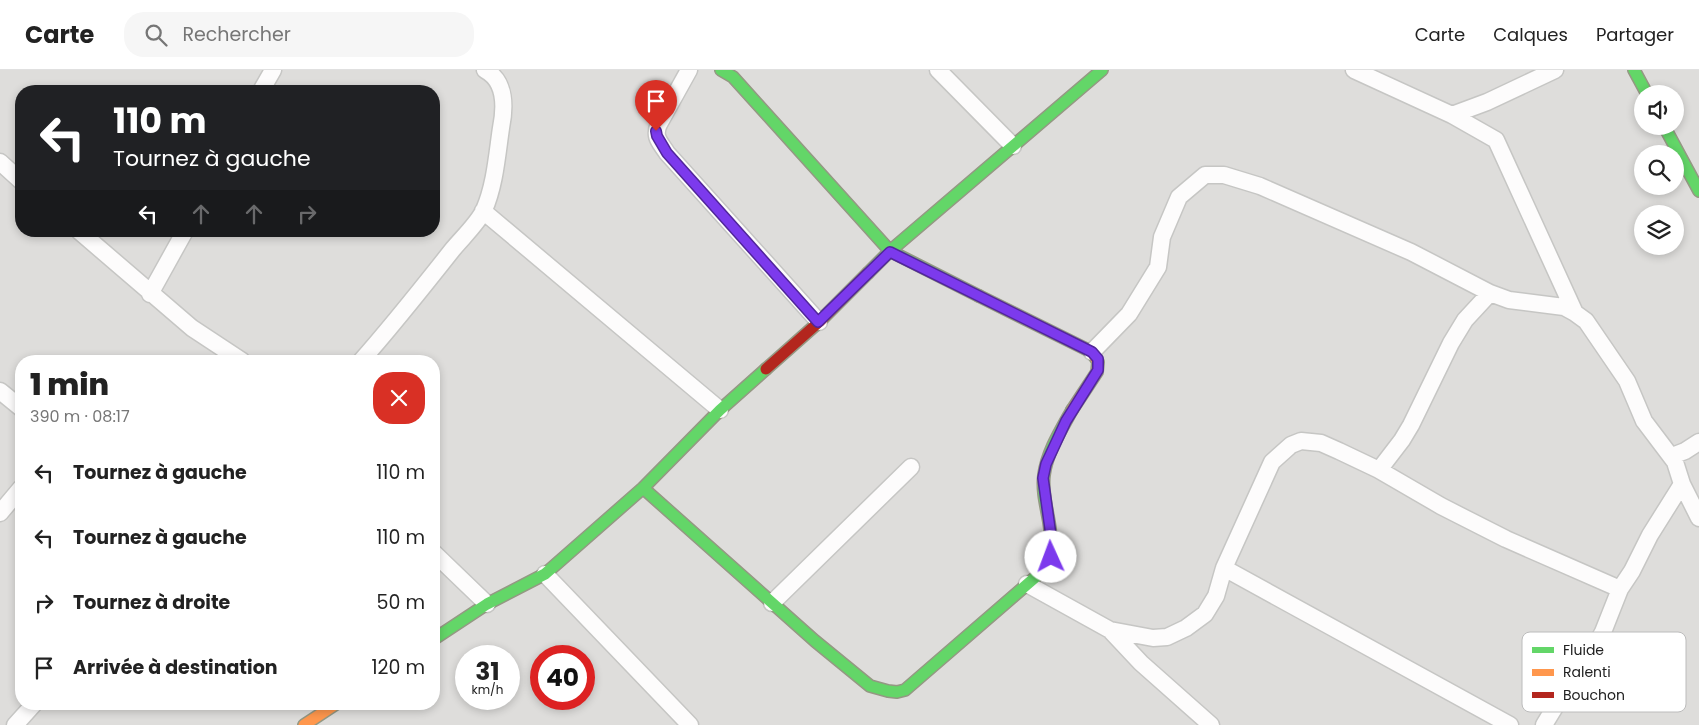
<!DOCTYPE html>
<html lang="fr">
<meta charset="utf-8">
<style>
body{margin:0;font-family:Poppins,sans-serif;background:#f6f6f6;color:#222;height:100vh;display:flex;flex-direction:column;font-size:19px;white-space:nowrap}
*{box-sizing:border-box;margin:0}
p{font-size:16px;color:#767676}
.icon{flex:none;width:28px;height:28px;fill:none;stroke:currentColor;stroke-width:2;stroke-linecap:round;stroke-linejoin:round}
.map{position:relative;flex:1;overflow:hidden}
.sheet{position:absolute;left:15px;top:285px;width:425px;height:355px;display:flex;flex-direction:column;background:#fff;border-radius:20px;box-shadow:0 2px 8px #0003}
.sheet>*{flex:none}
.top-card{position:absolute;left:15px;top:15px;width:425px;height:152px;border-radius:20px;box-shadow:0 2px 8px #0003;background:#202124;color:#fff;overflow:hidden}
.tools{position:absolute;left:1634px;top:15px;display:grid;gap:10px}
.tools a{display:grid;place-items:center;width:50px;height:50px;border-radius:50%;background:#fff;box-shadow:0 2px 8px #0003;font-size:25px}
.speed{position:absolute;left:455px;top:575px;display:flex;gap:10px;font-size:25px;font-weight:700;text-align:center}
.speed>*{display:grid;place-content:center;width:65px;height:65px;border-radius:50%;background:#fff;box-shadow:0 2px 8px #0003;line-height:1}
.speed small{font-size:12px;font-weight:400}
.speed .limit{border:8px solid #d22;background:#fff;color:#111}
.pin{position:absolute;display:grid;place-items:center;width:42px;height:42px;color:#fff;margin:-51px -21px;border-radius:50% 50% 50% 0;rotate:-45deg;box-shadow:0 0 5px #0007}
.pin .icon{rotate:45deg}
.me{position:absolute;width:55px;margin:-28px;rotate:358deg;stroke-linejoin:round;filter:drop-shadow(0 0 4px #0008)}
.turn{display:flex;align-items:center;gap:18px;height:105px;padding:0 15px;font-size:22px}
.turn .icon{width:65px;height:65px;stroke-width:2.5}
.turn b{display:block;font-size:35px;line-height:42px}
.lanes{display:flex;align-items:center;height:48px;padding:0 15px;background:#0003;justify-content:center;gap:25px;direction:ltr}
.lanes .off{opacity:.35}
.round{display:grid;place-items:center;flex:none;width:52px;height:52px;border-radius:20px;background:#f6f6f6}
.overview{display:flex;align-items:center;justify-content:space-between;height:85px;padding:0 15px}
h1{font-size:30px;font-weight:800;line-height:38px}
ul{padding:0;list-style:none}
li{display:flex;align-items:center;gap:15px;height:65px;padding:0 15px}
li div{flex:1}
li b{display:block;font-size:19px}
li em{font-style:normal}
header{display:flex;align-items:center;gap:30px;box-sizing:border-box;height:70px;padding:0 25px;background:#fff;border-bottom:1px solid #e0e0e0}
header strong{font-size:24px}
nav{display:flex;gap:28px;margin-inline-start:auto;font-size:18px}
.search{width:350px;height:45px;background:#f6f6f6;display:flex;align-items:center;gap:12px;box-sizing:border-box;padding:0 18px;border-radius:20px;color:#767676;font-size:19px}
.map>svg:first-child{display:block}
.residential{fill:#dedddb;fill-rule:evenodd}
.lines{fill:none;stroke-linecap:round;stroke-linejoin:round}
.street-casing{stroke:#c6c6c4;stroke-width:19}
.fast-casing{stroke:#949883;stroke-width:14}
.slow-casing{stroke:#949883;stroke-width:14}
.jam-casing{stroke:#949883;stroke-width:14}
.street{stroke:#fdfcfc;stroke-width:16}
.fast{stroke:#63d668;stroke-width:11}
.slow{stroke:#ff974d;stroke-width:11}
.jam{stroke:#b3261e;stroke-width:11}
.route-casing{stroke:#51269a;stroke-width:12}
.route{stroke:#7c3aed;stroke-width:9}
.key{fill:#fff;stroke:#bcbcbc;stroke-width:1}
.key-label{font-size:14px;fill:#212121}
</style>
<header>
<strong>Carte</strong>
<div class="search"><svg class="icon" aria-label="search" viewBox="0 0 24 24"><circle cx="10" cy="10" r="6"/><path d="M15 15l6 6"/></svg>Rechercher</div>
<nav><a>Carte</a><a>Calques</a><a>Partager</a></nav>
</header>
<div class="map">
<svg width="1699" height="655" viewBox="0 0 1699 655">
<rect width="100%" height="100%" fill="#efeeea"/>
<!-- residential -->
<path class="residential" d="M0,0H1699V655H0ZM21,21H434V161H21ZM1642,24H1675V56H1642ZM1642,84H1675V116H1642ZM1642,144H1675V176H1642ZM21,291H434V634H21ZM466,586H509V629H466ZM541,586H584V629H541Z"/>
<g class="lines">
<!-- street casing -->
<g class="street-casing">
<path id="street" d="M689,0L659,54C653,67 660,72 667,83L819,252
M938,0L1013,76
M1354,0L1452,45L1496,70L1575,243
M261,21L273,0
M1452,45L1487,32L1555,0
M0,92L21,111
M483,141L720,340
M79,161L192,258L242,291
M150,224L185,161
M1092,282L1129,244L1158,197L1162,167L1179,127L1205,105H1224L1260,116L1411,182L1490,223L1509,230L1564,237L1575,243L1586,251L1627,311L1644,351L1675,392L1682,414L1699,448
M361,291C393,255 423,217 453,179C462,168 478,153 484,140C495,115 497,85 501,58C505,38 506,11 485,0
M0,321L21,338
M1672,386L1685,381L1699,372
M1379,400L1402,370L1411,355L1451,273L1465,250L1490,223
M0,443L21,418
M434,483L487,534
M1224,498L1510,655
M545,504L690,655
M1027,514L1110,560L1153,568L1167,567L1186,558L1205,544L1216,526L1224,498L1272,392L1291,375L1301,371L1321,373L1339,381L1379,400L1441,436L1506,469L1620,519
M772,533L911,397
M1110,560L1141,593L1211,655
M15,655L34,634
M1544,655L1567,617L1593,580L1603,562L1620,519L1632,501L1650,465L1682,414"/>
</g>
<!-- fast casing -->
<g class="fast-casing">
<path id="fast" d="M721,0L733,7L890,181L979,226
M1634,0L1647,24
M1664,56L1699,121
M868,203L890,181L1102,0
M643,418L815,571L870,616L888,621L897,622L905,620L1046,498C1049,489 1051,481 1051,471C1051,449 1041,427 1044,405C1047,382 1061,360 1072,340
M434,569L487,534L545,504L643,418L720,340L766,299"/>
</g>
<!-- slow casing -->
<g class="slow-casing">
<path id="slow" d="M979,226L1092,282L1098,292L1097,302L1072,340
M304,655L336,634"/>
</g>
<!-- jam casing -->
<g class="jam-casing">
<path id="jam" d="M766,299L819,252L868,203"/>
</g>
<!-- street -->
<use href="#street" class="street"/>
<!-- fast -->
<use href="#fast" class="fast"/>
<!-- slow -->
<use href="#slow" class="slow"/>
<!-- jam -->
<use href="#jam" class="jam"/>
</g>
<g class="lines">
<!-- route casing -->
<g class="route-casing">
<path id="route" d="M656,61L657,66L667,83L818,252L890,182L1092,282L1098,289V300L1066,351L1046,394L1043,408L1052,473L1051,487"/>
</g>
<!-- route -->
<use href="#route" class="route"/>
</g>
<!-- legend -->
<rect x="1522" y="562" width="164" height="80" rx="8" class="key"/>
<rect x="1532" y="577" width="22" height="6" fill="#63d668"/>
<rect x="1532" y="599" width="22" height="7" fill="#ff974d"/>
<rect x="1532" y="622" width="22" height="6" fill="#b3261e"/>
<g class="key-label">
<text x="1563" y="585">Fluide</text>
<text x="1563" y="607">Ralenti</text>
<text x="1563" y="630">Bouchon</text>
</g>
</svg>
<div class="tools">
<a><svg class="icon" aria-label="sound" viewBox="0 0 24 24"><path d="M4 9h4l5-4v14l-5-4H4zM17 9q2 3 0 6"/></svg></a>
<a><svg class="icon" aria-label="search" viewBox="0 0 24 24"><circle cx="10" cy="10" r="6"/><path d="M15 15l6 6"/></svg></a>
<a><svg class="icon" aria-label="layers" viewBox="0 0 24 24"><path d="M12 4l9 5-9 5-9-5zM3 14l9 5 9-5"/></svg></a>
</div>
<div class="speed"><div>31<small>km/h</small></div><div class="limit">40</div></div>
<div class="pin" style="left:656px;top:61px;background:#d93025"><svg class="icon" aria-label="arrive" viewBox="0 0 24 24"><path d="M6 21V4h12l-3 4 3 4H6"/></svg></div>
<svg class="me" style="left:1051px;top:487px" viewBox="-20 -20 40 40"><circle r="19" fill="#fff"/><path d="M0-13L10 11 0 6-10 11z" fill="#7c3aed"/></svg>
<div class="top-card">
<div class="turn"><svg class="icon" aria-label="left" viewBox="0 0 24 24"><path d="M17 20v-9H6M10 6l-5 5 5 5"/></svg><div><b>110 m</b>Tournez à gauche</div></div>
<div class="lanes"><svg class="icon" aria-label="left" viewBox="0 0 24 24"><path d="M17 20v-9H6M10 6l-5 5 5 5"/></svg><svg class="icon off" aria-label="ahead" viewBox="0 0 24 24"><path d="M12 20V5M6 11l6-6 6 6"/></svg><svg class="icon off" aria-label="ahead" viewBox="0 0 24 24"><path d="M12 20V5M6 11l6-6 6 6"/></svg><svg class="icon off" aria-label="right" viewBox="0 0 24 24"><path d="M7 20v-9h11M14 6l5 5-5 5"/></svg></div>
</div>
<section class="sheet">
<div class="overview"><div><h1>1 min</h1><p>390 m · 08:17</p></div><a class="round" style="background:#d93025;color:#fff"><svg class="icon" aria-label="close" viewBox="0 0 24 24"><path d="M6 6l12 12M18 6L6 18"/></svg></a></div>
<ul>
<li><svg class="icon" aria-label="left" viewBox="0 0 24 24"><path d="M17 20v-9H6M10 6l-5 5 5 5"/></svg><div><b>Tournez à gauche</b></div><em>110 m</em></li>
<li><svg class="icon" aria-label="left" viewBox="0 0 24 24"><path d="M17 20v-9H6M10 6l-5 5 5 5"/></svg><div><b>Tournez à gauche</b></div><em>110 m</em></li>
<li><svg class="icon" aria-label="right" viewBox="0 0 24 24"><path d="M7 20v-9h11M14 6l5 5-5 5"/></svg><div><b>Tournez à droite</b></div><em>50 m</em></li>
<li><svg class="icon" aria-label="arrive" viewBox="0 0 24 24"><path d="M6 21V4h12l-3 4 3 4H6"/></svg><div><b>Arrivée à destination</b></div><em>120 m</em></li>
</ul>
</section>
</div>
